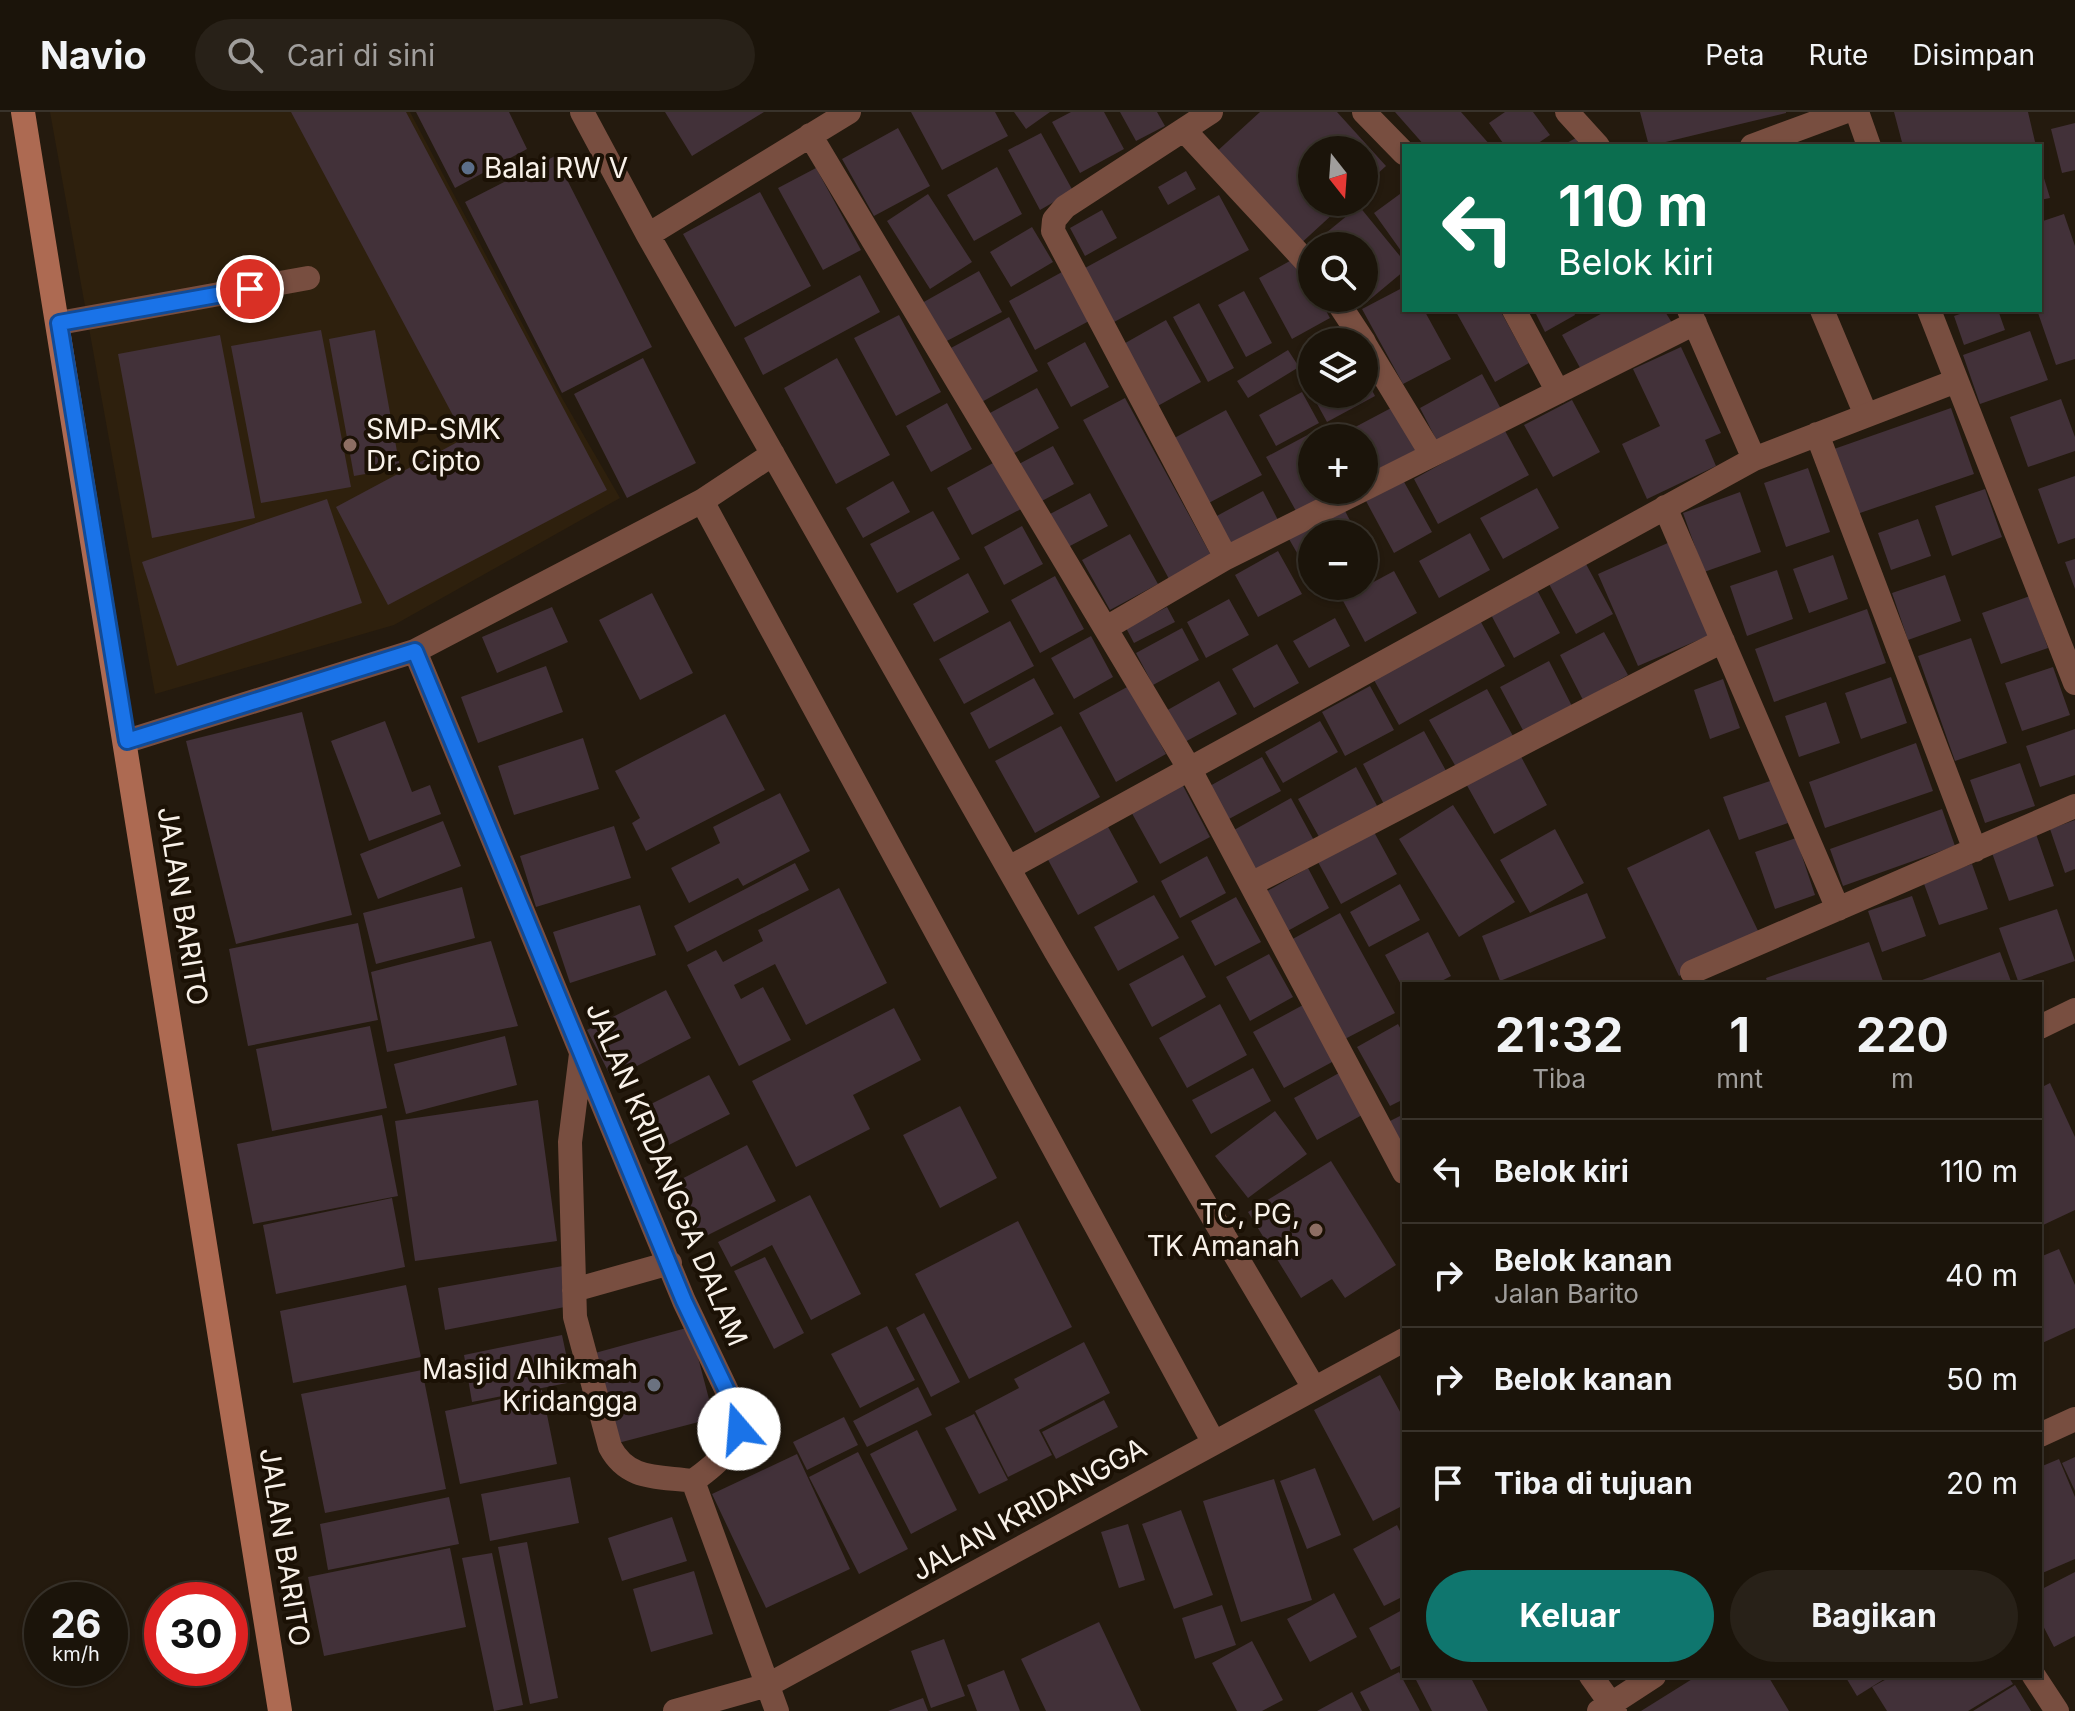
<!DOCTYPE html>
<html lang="id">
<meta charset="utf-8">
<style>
body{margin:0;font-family:Inter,sans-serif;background:#282118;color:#f1f3f6;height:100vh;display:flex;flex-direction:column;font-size:30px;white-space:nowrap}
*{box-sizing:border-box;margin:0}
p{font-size:26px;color:#a09e9c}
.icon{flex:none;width:44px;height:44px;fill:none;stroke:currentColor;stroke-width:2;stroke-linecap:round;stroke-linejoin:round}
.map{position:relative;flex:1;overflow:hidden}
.sheet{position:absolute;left:1402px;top:870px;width:640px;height:696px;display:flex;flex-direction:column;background:#1b140a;border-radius:0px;box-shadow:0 2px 6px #0004,0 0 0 2px #39332b}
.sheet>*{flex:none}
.hud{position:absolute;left:1402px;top:32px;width:640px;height:168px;border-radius:0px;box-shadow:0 2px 6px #0004,0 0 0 2px #39332b;background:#0b6e4f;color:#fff;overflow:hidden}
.needle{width:52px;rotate:163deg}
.controls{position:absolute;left:1298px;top:24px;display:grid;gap:16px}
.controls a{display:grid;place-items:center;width:80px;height:80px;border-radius:50%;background:#1b140a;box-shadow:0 2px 6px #0004,0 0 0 2px #39332b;font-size:40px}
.speed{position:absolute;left:24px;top:1470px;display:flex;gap:16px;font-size:40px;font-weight:700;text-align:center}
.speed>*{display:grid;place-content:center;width:104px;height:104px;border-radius:50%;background:#1b140a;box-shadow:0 2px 6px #0004,0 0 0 2px #39332b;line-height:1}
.speed small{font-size:20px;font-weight:400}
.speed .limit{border:12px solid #d22;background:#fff;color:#111}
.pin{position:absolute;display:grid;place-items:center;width:68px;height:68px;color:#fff;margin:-34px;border:4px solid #fff;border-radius:50%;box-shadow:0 2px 8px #0007}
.me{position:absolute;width:88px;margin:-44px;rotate:342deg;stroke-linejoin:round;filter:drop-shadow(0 0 6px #0008)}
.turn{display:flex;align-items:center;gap:28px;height:168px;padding:0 24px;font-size:36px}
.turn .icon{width:104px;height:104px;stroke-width:2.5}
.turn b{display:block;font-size:56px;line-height:68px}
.eta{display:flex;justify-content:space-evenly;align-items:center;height:136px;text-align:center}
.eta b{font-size:48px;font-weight:700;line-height:56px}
.action{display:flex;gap:16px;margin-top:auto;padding:16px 24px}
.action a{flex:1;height:92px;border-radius:48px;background:#0f766e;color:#fff;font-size:32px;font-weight:700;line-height:92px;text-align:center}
.action a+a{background:#282118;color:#f1f3f6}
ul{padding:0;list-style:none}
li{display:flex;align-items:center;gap:24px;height:104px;padding:0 24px;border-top:2px solid #39332b}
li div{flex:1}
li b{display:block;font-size:30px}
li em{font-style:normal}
header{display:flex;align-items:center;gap:48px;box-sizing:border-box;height:112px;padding:0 40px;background:#1b140a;border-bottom:2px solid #39332b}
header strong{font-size:38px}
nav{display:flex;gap:44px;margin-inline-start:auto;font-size:28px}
.search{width:560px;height:72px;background:#282118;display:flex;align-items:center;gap:20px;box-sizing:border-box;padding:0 28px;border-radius:44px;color:#a09e9c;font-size:30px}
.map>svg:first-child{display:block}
.built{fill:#2e200d}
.building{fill:#423139}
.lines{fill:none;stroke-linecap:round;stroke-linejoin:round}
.lane{stroke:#784e40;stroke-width:24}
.street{stroke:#784e40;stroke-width:24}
.secondary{stroke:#ad6a52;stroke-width:24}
.route-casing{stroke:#114b97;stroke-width:20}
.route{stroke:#1a73e8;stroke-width:14}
.service-dot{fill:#5c6f8a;stroke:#1b1105;stroke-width:3}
.education-dot{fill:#8d6e63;stroke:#1b1105;stroke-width:3}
.worship-dot{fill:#6b7280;stroke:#1b1105;stroke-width:3}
.labels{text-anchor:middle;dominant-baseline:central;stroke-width:8;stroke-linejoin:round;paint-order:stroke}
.poi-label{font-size:28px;fill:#f8f1e9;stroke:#1b1105;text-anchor:start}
.street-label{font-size:28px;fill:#f8f1e9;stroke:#1b1105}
</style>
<header>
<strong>Navio</strong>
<div class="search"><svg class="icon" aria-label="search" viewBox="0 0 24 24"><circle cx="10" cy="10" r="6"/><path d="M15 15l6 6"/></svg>Cari di sini</div>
<nav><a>Peta</a><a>Rute</a><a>Disimpan</a></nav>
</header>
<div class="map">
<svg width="2075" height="1599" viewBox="0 0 2075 1599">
<rect width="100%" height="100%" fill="#241a0e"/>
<!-- built -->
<path class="built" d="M50,0H410L558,279L620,386L394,513L155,582Z"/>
<!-- building -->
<path class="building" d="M291,0H406L607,378L388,493L336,395L465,326Z
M416,0H509L527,37L455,76Z
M665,0H764L692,44Z
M911,0H995L1008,24L942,58Z
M1014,0H1050L1026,17Z
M1071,0H1104L1124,37L1080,61L1052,10Z
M1120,0H1157L1165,14L1136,29Z
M1260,0H1337L1386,54L1364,74V38H1312V90H1346L1298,134L1214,42Z
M1395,0H1461L1491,34H1425Z
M1505,0H1533L1550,23L1534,34H1505L1489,11Z
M1640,0H1786V1L1649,34Z
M1894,0H2028L2036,34H1903Z
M2075,11V58L2062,61L2051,17Z
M898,16L930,74L874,104L842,47Z
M1041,21L1073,79L1040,98L1008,38Z
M1576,26L1580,34H1561Z
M555,44L652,235L562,281L465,90Z
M2040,53L2050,86L2040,88Z
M997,55L1022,102L974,129L947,83Z
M816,56L861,138L823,158L778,76Z
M1186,59L1196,77L1168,93L1158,75Z
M1404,79V143L1374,101Z
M760,80L811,174L735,215L683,122Z
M928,82L972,150L930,177L887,109Z
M1219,83L1249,138L1114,210L1085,156Z
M1359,94L1404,149V159L1362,194L1355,186H1364V134H1310Z
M1102,98L1117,126L1085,144L1070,116Z
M2064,102L2075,134V247L2056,253L2037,198L2040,110Z
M1032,115L1053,150L1011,175L990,140Z
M1297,145L1312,172V186H1319L1330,206L1292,227L1259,166Z
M979,159L1002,200L943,231L922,191Z
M1062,160L1089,209L1035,238L1009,189Z
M860,163L880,200L763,263L744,226Z
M1404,175V198H1424L1451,247L1403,272L1362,197Z
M1244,179L1272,231L1246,245L1218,193Z
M1199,191L1234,256L1208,270L1173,205Z
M1455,198H1500L1529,251L1495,270Z
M1534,198H1573L1575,203L1545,220Z
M1608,198H1664L1674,214L1584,263L1562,223Z
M1972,198H1998L2005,218L1964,233L1954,204Z
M899,203L941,280L896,304L854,226Z
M1009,205L1038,259L978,292L949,237Z
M1166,208L1201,270L1154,296L1120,234Z
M321,218L351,375L261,391L231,234Z
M375,218L400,356L354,364L329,227Z
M2030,219L2048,268L1980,292L1963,243Z
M220,223L255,406L152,426L118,242Z
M1085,230L1109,275L1071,295L1047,251Z
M1681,235L1721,321L1705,328L1716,354L1647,387L1622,332L1660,314L1633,257Z
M1288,238L1299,255L1248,286L1237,269Z
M643,246L696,351L627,386L574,282Z
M837,246L890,343L836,372L784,276Z
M1312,261V282H1364V263L1375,284L1327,310L1303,266Z
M1482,262L1501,297L1438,331L1420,296Z
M1037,276L1059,316L1011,343L988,302Z
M1302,280L1319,311L1276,334L1259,303Z
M1125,286L1212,445L1169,467L1083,308Z
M2061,287L2075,325V339L2028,355L2010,305Z
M1572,288L1600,340L1553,365L1524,313Z
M947,291L972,337L931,360L906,314Z
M1393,295L1418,341L1367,368L1364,326H1344L1342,322Z
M1951,296L1974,362L1857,402L1834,337Z
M1226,298L1262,363L1203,394L1167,330Z
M1504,317L1529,363L1438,412L1414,367Z
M1315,319L1319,326H1312V378H1335L1296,399L1266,345Z
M1053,334L1074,372L1038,391L1017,353Z
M995,350L1021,397L972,423L947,376Z
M1808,356L1830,420L1786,435L1764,371Z
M2075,364V426L2058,432L2038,377Z
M1403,368L1432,420L1394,441L1366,389Z
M893,369L910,400L863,426L846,396Z
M1537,376L1559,416L1503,447L1480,406Z
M1985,377L2002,425L1952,444L1935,394Z
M1263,379L1279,410L1229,436L1213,406Z
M1740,380L1761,440L1704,460L1683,401Z
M1090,381L1108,414L1068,435L1050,402Z
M327,387L362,491L177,554L142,450Z
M1344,397L1357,422H1312V467L1289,427Z
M933,399L960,447L897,481L870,432Z
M1918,407L1931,444L1891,458L1878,421Z
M1022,414L1043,452L1004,473L984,435Z
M1470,421L1490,458L1439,486L1419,449Z
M1130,422L1158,472L1110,498L1082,448Z
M1670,430L1710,523L1638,554L1598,462Z
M1278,439L1302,482L1258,505L1235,463Z
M1833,443L1848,487L1809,501L1793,457Z
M2075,447V477L2065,450Z
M1586,452L1613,502L1576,522L1549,472Z
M1777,458L1793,507L1747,524L1730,474Z
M1394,459L1417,501L1365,530L1342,487Z
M968,461L989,500L934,530L913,492Z
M1945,463L1961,509L1908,528L1892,481Z
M1055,464L1084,517L1040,541L1011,488Z
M1535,474L1560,521L1514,546L1489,499Z
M652,481L693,561L640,588L599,508Z
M2030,484L2048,536L2001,552L1982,501Z
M1229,487L1249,523L1206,546L1187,510Z
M552,495L568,530L497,561L482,525Z
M1167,495L1175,510L1134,531L1126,516Z
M1867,497L1886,551L1774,590L1755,537Z
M1476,501L1505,554L1399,613L1369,559Z
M1335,506L1350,534L1309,556L1293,529Z
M1010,509L1034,554L964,592L939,547Z
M1182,516L1199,548L1153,573L1136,541Z
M1604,520L1628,563L1583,588L1560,543Z
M1091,524L1113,565L1074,587L1051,546Z
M1971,526L2007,631L1955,649L1918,544Z
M1277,532L1299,571L1254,596L1232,557Z
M1549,549L1574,598L1526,624L1500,575Z
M546,554L563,600L478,631L461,585Z
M2053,555L2070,603L2022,619L2005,571Z
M1891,565L1907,611L1861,627L1845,581Z
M1034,566L1054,602L989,637L970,601Z
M1723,567L1740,616L1710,627L1694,578Z
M1219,569L1237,602L1181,632L1164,600Z
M1129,574L1166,642L1116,670L1079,601Z
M1370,574L1394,618L1345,644L1322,600Z
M1487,577L1513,624L1456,655L1429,608Z
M1826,590L1840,631L1799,645L1785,604Z
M302,600L352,803L236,832L186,629Z
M725,602L765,678L646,739L632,711L640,706L615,659Z
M385,609L412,680L430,673L441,702L369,729L331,629Z
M1320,609L1338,640L1283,671L1265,640Z
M1061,614L1100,685L1035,721L995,649Z
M2075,617V663L2040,675L2026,634Z
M1424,619L1450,666L1388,700L1363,652Z
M583,626L599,677L514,703L498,654Z
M1916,631L1933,679L1825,716L1809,670Z
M1518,639L1547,693L1494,722L1464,668Z
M1262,645L1281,679L1227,708L1208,675Z
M2020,651L2035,694L1985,711L1970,668Z
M1356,655L1381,701L1323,732L1298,687Z
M1180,668L1210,725L1160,752L1129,696Z
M1773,668L1788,711L1739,728L1723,685Z
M780,681L810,739L743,774L738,766L689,791L671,756L720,731L713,715Z
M1291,686L1317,734L1260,766L1234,718Z
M1453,693L1515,790L1459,825L1399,727Z
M1942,697L1955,734L1843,774L1830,737Z
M2075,708V757L2065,761L2050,717Z
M443,709L461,754L378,787L360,742Z
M1106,711L1138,770L1078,803L1046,744Z
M614,714L631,766L536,795L520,744Z
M1555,717L1584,771L1530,801L1500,748Z
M1709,717L1761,825L1679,864L1627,756Z
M1374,720L1397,762L1341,792L1318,750Z
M2036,722L2054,774L2009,789L1991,738Z
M1796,726L1815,783L1775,797L1755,740Z
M1207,744L1226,781L1180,806L1161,769Z
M795,751L809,778L687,840L674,814Z
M1972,752L1988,797L1939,813L1923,769Z
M1308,756L1329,796L1284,821L1262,782Z
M1400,772L1420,808L1369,835L1350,800Z
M462,775L475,826L376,852L363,801Z
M839,776L887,871L806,913L775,852L734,873L741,887L763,875L791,928L739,954L687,853L716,838L723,850L763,829L758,818Z
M1587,781L1606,826L1500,869L1482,824Z
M1154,783L1179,826L1118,859L1094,815Z
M1912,784L1926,824L1882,840L1868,799Z
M1236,785L1261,830L1215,854L1191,809Z
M640,793L656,843L570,871L553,820Z
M2057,797L2075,849L2018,869L1999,816Z
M1340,801L1395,901L1343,928L1289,829Z
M358,811L378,908L248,934L229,837Z
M1428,820L1451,864L1436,872H1404V878L1385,843Z
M491,829L518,914L387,940L371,860Z
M1869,830L1884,872H1768L1766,866Z
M2000,840L2012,872H1911Z
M1269,842L1293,885L1250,909L1226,865Z
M1183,843L1206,885L1152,915L1129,872Z
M666,878L691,926L612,967L587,918Z
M1220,892L1247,943L1187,976L1159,926Z
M1303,893L1334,949L1284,976L1253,920Z
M894,896L921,948L853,983L870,1017L796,1055L752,969Z
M1398,912L1404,923V987L1390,994L1357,935Z
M370,914L387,996L272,1019L256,937Z
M505,924L517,973L406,1002L394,952Z
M1253,956L1271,989L1211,1022L1192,988Z
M1339,961L1362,1003L1317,1028L1294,986Z
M709,963L730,1002L661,1037L641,997Z
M2050,971L2075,1025V1098L2041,1114L2040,976Z
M538,988L557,1129L415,1149L395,1009Z
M960,994L997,1066L940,1096L903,1023Z
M1275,999L1307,1042L1248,1086L1215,1044Z
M1404,1002V1039L1388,1010Z
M382,1003L398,1084L253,1112L237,1032Z
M747,1033L776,1089L700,1127L672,1072Z
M1331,1049L1396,1153L1345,1186L1332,1167L1301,1186L1248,1100Z
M810,1083L861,1182L811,1208L772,1133L731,1155L718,1130Z
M392,1086L405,1155L276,1182L263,1113Z
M1018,1109L1072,1215L969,1267L915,1162Z
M2059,1137L2075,1173V1216L2040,1232V1145Z
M765,1145L804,1221L774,1237L734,1159Z
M563,1154L570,1194L445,1218L438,1176Z
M406,1173L421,1245L293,1271L280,1199Z
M924,1201L960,1270L931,1285L896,1216Z
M887,1214L915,1268L860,1296L831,1242Z
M690,1215L714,1306L618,1331L595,1241Z
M562,1223L572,1270L472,1290L464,1243Z
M1084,1230L1110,1281L1039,1318L1052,1343L1008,1365L975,1299L1019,1276L1014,1267Z
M422,1258L446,1377L325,1401L301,1282Z
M1380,1263L1404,1307V1393L1373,1409L1314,1298Z
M918,1275L932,1303L867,1335L853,1309Z
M542,1278L557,1352L460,1372L445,1299Z
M1104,1288L1118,1315L1056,1347L1042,1320Z
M974,1302L1008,1368L979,1382L945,1316Z
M844,1305L858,1333L807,1358L793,1330Z
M917,1318L957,1398L911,1422L870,1342Z
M858,1340L908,1437L859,1462L809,1365Z
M797,1342L850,1457L766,1496L712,1382Z
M2075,1345V1379L2062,1351Z
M2059,1347L2075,1385V1447L2040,1462V1355Z
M1315,1356L1341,1423L1307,1437L1280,1369Z
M570,1365L579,1411L490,1429L481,1382Z
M1274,1367L1312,1488L1241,1510L1203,1389Z
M449,1385L459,1432L328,1458L320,1412Z
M1181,1398L1213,1483L1174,1497L1142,1412Z
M672,1405L687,1449L622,1469L608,1426Z
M1128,1412L1145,1468L1119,1476L1101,1420Z
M1397,1413L1404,1427V1484L1384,1494L1353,1437Z
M527,1430L558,1586L530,1592L498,1435Z
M450,1436L466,1515L324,1544L308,1465Z
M492,1441L523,1593L494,1599L462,1446Z
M694,1459L713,1522L651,1540L633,1477Z
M2075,1460V1524L2054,1535L2040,1508V1478Z
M1334,1481L1357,1525L1310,1550L1287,1507Z
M1222,1493L1236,1533L1195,1547L1182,1506Z
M1404,1497V1552L1391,1558L1369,1516Z
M1099,1510L1141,1599H1046L1021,1547Z
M944,1527L965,1584L931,1596L911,1539Z
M1252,1529L1283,1588L1262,1599H1237L1212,1551Z
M1004,1558L1020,1599H977L967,1573Z
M1399,1560L1420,1599H1370L1360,1580Z
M1414,1564H1470L1488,1599H1432Z
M1697,1564H1768L1789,1599H1641Z
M1845,1564H1889L1857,1584Z
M1892,1564H2008L2013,1572L1968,1599H1887L1872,1575Z
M2015,1573L2031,1599H1973Z
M1352,1580L1362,1599H1317Z
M923,1586L928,1599H888Z"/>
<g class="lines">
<!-- lane -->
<path class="lane" d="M1822,198L1866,303
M59,211L308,166"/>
<!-- street -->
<path class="street" d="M582,0L648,123L1056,840L1314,1276
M1211,0L1065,95L1054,108L1053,119L1226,446
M1364,0L1404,41
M1567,0L1598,34
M1857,0L1869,34
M1184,18L1312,156
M810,23L1189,656L1404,1060
M1752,34L1844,0
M648,123L849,0
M1335,186L1364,230
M1514,198L1558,280
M1689,198L1754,347L1956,269
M1929,198L2075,571
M1364,231L1432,343
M1817,322L1975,738
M1364,377L1695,211
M702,389L1214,1331
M1665,395L1838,797
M1106,516L1226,446L1362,378
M415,539L684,1189L737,1300C742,1332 717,1352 693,1369L777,1599
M127,629L415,539L702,389L773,342
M1009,756L1754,347
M1251,772C1409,692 1564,608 1723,529
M1692,860L2075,694
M2040,915L2075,898
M581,942L570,1030L575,1205L610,1335C628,1369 658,1364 693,1369
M574,1178L670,1151
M2040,1323L2075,1307
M1591,1564L1611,1592L1599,1599
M2034,1564L2057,1599
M675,1599L768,1573L1404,1228
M1615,1599L1611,1592L1654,1564"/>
<!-- secondary -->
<path class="secondary" d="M23,0L280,1599"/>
</g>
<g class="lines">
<!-- route casing -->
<g class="route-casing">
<path id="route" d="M250,177L59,211L127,629L415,539L684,1189L737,1300L739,1317"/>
</g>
<!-- route -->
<use href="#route" class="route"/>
</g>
<!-- markers -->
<circle class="service-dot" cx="468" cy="56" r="8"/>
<g class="education-dot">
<circle cx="350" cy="333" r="8"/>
<circle cx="1316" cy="1118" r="8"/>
</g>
<circle class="worship-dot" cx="654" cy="1273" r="8"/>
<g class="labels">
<!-- poi labels -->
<g class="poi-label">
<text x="484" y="56">Balai RW V</text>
<text x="366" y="317">SMP-SMK<tspan x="366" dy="32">Dr. Cipto</tspan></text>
<text x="1300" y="1102" text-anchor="end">TC, PG,<tspan x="1300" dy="32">TK Amanah</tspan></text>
<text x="638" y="1257" text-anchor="end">Masjid Alhikmah<tspan x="638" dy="32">Kridangga</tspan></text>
</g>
<!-- street labels -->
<g class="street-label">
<text transform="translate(183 794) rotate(81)">JALAN BARITO</text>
<text transform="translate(667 1062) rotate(67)">JALAN KRIDANGGA DALAM</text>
<text transform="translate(1029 1397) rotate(-29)">JALAN KRIDANGGA</text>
<text transform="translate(285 1435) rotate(81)">JALAN BARITO</text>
</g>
</g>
</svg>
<div class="controls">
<a><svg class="needle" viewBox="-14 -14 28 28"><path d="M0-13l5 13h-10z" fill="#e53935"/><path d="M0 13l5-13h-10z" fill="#a09e9c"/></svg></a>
<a><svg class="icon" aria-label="search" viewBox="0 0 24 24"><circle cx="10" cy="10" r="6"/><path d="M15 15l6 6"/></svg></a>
<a><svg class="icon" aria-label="layers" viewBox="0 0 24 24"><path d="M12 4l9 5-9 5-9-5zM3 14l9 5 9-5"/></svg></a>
<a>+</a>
<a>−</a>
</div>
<div class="speed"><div>26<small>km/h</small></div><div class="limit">30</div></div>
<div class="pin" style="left:250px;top:177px;background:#d93025"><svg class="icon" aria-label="arrive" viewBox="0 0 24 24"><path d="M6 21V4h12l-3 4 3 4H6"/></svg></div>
<svg class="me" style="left:739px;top:1317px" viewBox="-20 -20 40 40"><circle r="19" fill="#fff"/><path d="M0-13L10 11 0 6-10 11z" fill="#1a73e8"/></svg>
<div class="hud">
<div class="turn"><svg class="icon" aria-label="left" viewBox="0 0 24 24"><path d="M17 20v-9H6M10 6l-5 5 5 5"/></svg><div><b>110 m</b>Belok kiri</div></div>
</div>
<section class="sheet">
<div class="eta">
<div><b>21:32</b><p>Tiba</p></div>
<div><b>1</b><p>mnt</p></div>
<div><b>220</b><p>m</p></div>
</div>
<ul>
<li><svg class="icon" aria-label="left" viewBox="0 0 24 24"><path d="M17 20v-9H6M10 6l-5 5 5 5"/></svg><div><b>Belok kiri</b></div><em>110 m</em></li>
<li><svg class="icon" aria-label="right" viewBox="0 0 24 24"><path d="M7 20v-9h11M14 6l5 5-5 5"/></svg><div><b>Belok kanan</b><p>Jalan Barito</p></div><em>40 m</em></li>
<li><svg class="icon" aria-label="right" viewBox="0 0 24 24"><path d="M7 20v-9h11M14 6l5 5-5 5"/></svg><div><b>Belok kanan</b></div><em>50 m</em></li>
<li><svg class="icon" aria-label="arrive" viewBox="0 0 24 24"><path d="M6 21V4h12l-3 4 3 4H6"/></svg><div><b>Tiba di tujuan</b></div><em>20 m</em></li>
</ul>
<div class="action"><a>Keluar</a><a>Bagikan</a></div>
</section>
</div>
